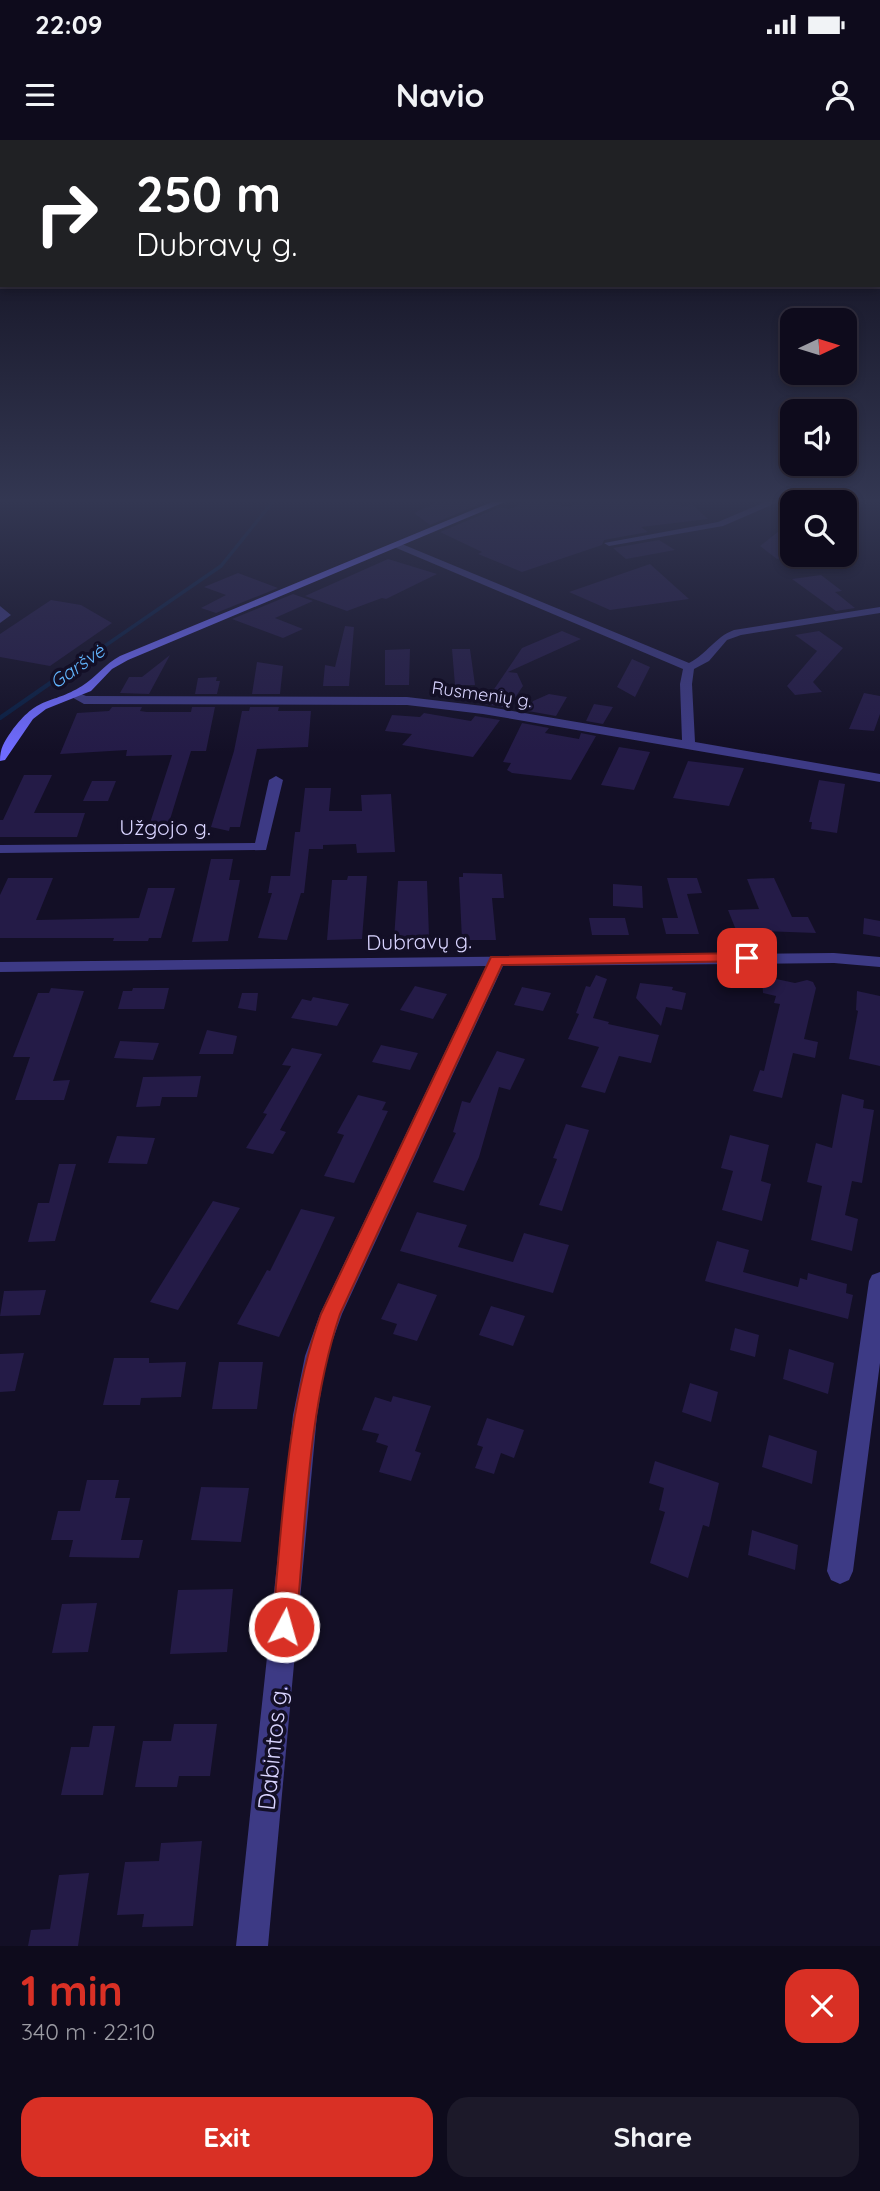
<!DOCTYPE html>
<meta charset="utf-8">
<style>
body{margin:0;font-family:Quicksand,sans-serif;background:#1c1929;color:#f1f3f6;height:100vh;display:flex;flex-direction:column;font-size:26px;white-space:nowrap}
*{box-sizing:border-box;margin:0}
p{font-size:23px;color:#9b9ba3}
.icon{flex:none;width:38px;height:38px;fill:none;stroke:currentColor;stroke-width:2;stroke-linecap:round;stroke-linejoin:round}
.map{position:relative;height:1806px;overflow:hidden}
.details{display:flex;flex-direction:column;background:#0e0b1c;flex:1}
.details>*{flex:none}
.guide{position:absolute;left:0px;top:0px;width:880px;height:147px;box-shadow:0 4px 10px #0003,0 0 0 2px #2e2b3b;background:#202124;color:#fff;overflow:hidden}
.needle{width:46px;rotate:86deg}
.buttons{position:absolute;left:780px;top:168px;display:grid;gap:14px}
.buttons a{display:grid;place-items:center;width:77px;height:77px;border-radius:14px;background:#0e0b1c;box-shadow:0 4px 10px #0003,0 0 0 2px #2e2b3b;font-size:35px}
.pin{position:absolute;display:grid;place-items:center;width:60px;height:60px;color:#fff;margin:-30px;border-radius:14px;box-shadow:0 4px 10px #0006}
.me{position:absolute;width:77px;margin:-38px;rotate:6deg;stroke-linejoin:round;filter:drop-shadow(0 0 5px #0008)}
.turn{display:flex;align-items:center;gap:24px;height:147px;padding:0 21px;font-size:32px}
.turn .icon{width:91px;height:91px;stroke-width:2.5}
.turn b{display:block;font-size:49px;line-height:60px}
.round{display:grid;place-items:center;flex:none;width:74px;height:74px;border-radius:21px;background:#1c1929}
.overview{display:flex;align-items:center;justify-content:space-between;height:119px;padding:0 21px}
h1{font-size:42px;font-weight:700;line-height:52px;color:#d93025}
.action{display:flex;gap:14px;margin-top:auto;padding:14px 21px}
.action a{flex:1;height:80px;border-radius:21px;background:#d93025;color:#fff;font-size:28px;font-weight:700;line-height:80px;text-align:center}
.action a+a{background:#1c1929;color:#f1f3f6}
.status{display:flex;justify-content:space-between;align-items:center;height:49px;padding:0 35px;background:#0e0b1c;direction:ltr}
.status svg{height:19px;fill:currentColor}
header{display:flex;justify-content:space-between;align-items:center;height:91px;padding:0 21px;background:#0e0b1c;font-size:32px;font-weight:700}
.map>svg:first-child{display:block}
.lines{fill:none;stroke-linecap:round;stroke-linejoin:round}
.stream-far1{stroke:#0a1f44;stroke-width:3.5}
.stream{stroke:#0a1f44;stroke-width:4.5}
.building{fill:#241b47}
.street{fill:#3d3a85;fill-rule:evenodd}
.secondary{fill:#6f6bff;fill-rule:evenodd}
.route{fill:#d93025;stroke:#8d1f18;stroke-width:2}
.labels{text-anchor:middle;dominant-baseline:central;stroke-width:7;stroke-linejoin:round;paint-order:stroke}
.far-street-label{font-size:18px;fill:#d9d4ff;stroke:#130f26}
.far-water-label{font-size:19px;font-style:italic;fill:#62b6ff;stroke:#130f26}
.street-label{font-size:21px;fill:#d9d4ff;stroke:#130f26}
.near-street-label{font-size:24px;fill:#d9d4ff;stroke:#130f26}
</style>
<div class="status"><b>22:09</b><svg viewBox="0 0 49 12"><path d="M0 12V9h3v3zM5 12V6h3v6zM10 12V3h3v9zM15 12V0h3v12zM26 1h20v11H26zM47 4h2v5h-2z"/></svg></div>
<header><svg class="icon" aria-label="menu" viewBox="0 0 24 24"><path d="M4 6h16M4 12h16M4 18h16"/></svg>Navio<svg class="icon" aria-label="person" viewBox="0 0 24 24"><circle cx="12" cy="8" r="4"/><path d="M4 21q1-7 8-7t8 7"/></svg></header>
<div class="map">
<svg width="880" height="1806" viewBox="0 0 880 1806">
<rect width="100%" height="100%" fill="#130f26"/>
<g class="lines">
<!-- stream-far1 -->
<path class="stream-far1" d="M80,523L221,426L275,359"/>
<!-- stream -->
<path class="stream" d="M0,578L82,521"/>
</g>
<!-- building -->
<path class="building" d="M443,359H473L485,362L430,385L414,373Z
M532,359L568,367L592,359H671L681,366L693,365L708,379L641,387L648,392L604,400L602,405L522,432L478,414L482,412L440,392L500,367L509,369Z
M793,380V417L777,419L760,406Z
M659,400L675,410L626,419L613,408Z
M388,419L437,434L386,459L382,458L347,471L305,456Z
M650,424L689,459L610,470L569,452Z
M238,433L278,448L216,473L201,468L226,455L204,447Z
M821,435L842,451L835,452L855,468L836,471L792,439Z
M293,454L313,461L275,478L303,489L283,498L232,479Z
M51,460L81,465L112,483L50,526L0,517V494Z
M345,486L354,487L349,546H323L325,525L335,527Z
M562,491L581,499L508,532L517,533L523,546L508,568L484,564L522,508Z
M819,491L843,508L813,542L822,552L795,555L787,546L817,511L795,495Z
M410,509L409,545H385V510Z
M452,509H470L475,545H455Z
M170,515L149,554L120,553L129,537H142Z
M632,519L650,527L635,557L617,547Z
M257,522L283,526L280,554H252Z
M217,537L216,541H220L217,554H195L198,538Z
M864,553L880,556V574L874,591L849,589Z
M549,554L567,557L556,576L528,571L533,561Z
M594,564L613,567L603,584L586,581Z
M112,567H142L140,571L147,572H191L192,567H215L206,611H191L168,686H149L172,615L126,616L127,610L60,614L77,573L109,571Z
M250,567H279L278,571H311L308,607L257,609L240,687H230L229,691L211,687L234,611L242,571H249Z
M424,573L471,581L475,576L500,580L473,617L402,605L412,594L385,591L392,575L420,577Z
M522,583L549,588L545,593L579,599L581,593L596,596L571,640L512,633L507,630L511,623L503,622Z
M619,607L650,612L634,650L601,645Z
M688,621L744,628L729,666L673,658Z
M24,635H52L34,673H85L77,697H0V680H3Z
M819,640L845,644L837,693L811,689L812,682H809Z
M92,641H116L108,661H83Z
M305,648H331L329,671H362L361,655L391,654L395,712L357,713L356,704L323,705V709H309L304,753H301L287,800L258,798L272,753H268L271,736H290L295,692H300Z
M211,719H233L229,740H240L228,801L192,802Z
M463,733L502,734L504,758H492L496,800H462L459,737H463Z
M348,736H367L362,799L327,800L332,740H347Z
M8,738H53L36,780L139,778L148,748H175L161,798H149L148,801H113L114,798H0V755Z
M667,738H697L702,753L687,754L699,794H666L662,778H678Z
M774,738L792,777H808L816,793L736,790L728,770L759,769L747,739Z
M398,741H427L429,796L394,799Z
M613,744L642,746L643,768L613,766Z
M589,778H625L629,795H592Z
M864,778L880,781V797L863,794Z
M596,835L607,839L593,878L609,882L608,884L659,895L651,923L619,916L605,953L581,947L599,907L568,899L579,874L576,873L586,846L590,847Z
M762,836L795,843L807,840L813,842L816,848L804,899L818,902L815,918L793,913L782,958L753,951L760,930L764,931L780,864L774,863L776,856L763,853Z
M640,843L673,847L672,850L686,853L682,870L666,867L661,886L636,858Z
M415,846L447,854L433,879L400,870Z
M522,847L551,853L543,871L514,865Z
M51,848L84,851L53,941L70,940L64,960H15L30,917H13L38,853H49Z
M133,848H169L164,869H118L123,851H132Z
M857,851L880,856V926L849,919L858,871L856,870Z
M242,853H258L256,871L238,868Z
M313,857L349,864L337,886L291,878L302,859L311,861Z
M207,890L237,896L233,914H199Z
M120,901L159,903L153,920L114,918Z
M381,905L418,913L410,930L372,922Z
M292,908L322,914L280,990L286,992L273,1014L246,1008L267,974L263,973L291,926L282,925Z
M497,911L525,919L510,950L499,947L479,1017L464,1051L433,1042L456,993L453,992L462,961L470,963Z
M201,936L197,957H162L160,966L136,967L143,937Z
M842,954L864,960L863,968L874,970L862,1043L852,1041L845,1075L858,1079L852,1111L811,1100L822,1046L807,1042L816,1003L832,1008Z
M358,955L386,962L382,970L388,971L354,1043L324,1036L344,995L337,993Z
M566,984L589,990L562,1071L539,1065L557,1019L553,1018Z
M730,995L769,1005L761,1041L771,1044L762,1081L722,1070L733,1031L721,1028Z
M117,996L155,998L147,1024L108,1023Z
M59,1024H76L55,1101L28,1102L38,1063H49Z
M213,1061L240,1068L178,1170L150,1162Z
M301,1069L335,1077L279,1197L237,1184L267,1130L270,1131Z
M417,1072L467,1085L458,1107L513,1122L524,1093L569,1105L553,1153L400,1111Z
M717,1101L749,1110L743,1132L798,1147L800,1138L807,1140L808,1133L847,1144L846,1153L853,1155L848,1179L705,1141Z
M398,1143L437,1155L417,1201L393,1194L397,1184L381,1179Z
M46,1150L40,1175L0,1176L4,1151Z
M491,1166L525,1176L513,1206L479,1195Z
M735,1188L759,1195L755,1217L730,1210Z
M789,1209L834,1223L828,1254L783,1239Z
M24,1213L15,1251L0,1252V1214Z
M114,1218H149V1223L186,1222L181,1257L141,1258L140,1265H103Z
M219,1222H263L257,1269H212Z
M690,1243L718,1252L711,1282L682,1272Z
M393,1256L431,1266L415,1311L421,1313L411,1341L379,1332L388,1306L376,1302L379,1294L362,1290L375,1257L391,1262Z
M487,1278L524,1290L514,1318L501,1313L494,1334L475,1328L483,1307L477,1305Z
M769,1295L817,1311L812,1344L762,1327Z
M655,1321L719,1343L709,1387L703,1385L688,1438L650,1423L665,1372L659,1370L664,1348L649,1343Z
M87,1340H119L115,1358H130L121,1400H143L139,1418L69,1417L73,1400H51L58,1371H80Z
M201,1347L249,1348L241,1402L191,1400Z
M752,1390L798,1405L795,1430L748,1415Z
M233,1449L227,1512L170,1514L178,1450Z
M97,1463L88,1512L52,1513L62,1464Z
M174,1584H217L210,1636H179L177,1647H135L143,1601H171Z
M93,1586H115L103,1655H61L71,1607H89Z
M202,1701L193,1786L142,1787L144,1774L117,1775L125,1722L159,1721L161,1703Z
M89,1733L78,1806H28L31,1790L50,1789L59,1735Z"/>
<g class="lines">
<!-- street -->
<path class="street" d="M772,359H785L723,386L609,406L604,403L718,382Z
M397,402L689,523C707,514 715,497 734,490L880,467V473L741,495L727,500L709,521L694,529L692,544L695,602L880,634V642L483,574L407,565L84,564L68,555L74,551L86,556L407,557L483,566L682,600L680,544L683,529L394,407L392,405Z
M0,466L11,475L0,483Z
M276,636L283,640L266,710L0,713V705L255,703L269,640Z
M834,813L880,817V827L834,823L503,826L342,1174L327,1216L317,1275L268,1806H236L293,1275L305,1216L320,1174L486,826L0,832V822Z
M880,1132V1223L853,1431L849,1440L840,1444L831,1440L827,1431L869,1141L872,1135Z"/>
<!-- secondary -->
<path class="secondary" d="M499,359H512L128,520L112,529L91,551L46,569L33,579L5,620L0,621C0,608 4,602 11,592C39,554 49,566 82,546C96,537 105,524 120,516Z"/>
</g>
<!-- sky -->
<linearGradient id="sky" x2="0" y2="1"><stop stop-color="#0a0815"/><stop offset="0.59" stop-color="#333752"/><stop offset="1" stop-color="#333752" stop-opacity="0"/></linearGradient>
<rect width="880" height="612" fill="url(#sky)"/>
<!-- route -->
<path class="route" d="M747,813L754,818L752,821L502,825L340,1174C307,1273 306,1383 296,1487L292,1496L284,1499L275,1496L272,1487C283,1383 285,1273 321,1174L491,817Z"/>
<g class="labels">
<!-- far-street labels -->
<g class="far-street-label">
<text transform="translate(482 554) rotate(8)">Rusmenių g.</text>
</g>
<!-- far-water labels -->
<g class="far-water-label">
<text transform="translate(77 526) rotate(-35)">Garšvė</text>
</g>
<!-- street labels -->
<g class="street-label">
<text x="165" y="687">Užgojo g.</text>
<text transform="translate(419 801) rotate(-1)">Dubravų g.</text>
</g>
<!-- near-street labels -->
<g class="near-street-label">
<text transform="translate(272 1608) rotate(-84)">Dabintos g.</text>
</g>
</g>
</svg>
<div class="buttons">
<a><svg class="needle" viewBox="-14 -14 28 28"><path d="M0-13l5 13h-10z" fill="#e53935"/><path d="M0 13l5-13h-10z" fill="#9b9ba3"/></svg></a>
<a><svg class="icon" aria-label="sound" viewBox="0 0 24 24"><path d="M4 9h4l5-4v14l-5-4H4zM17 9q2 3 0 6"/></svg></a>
<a><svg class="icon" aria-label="search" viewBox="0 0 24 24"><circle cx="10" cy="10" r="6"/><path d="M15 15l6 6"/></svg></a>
</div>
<div class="pin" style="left:747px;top:818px;background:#d93025"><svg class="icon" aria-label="arrive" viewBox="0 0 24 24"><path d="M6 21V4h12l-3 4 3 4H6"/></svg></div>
<svg class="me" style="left:284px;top:1487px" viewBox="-20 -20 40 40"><circle r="17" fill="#d93025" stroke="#fff" stroke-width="3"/><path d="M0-11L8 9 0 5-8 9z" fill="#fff"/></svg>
<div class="guide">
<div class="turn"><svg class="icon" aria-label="right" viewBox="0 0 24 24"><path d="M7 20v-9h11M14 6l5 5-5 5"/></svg><div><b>250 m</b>Dubravų g.</div></div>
</div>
</div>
<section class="details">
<div class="overview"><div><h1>1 min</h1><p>340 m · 22:10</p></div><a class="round" style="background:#d93025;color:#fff"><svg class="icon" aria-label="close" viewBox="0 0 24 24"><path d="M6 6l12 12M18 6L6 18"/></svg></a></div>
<div class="action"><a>Exit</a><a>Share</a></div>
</section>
